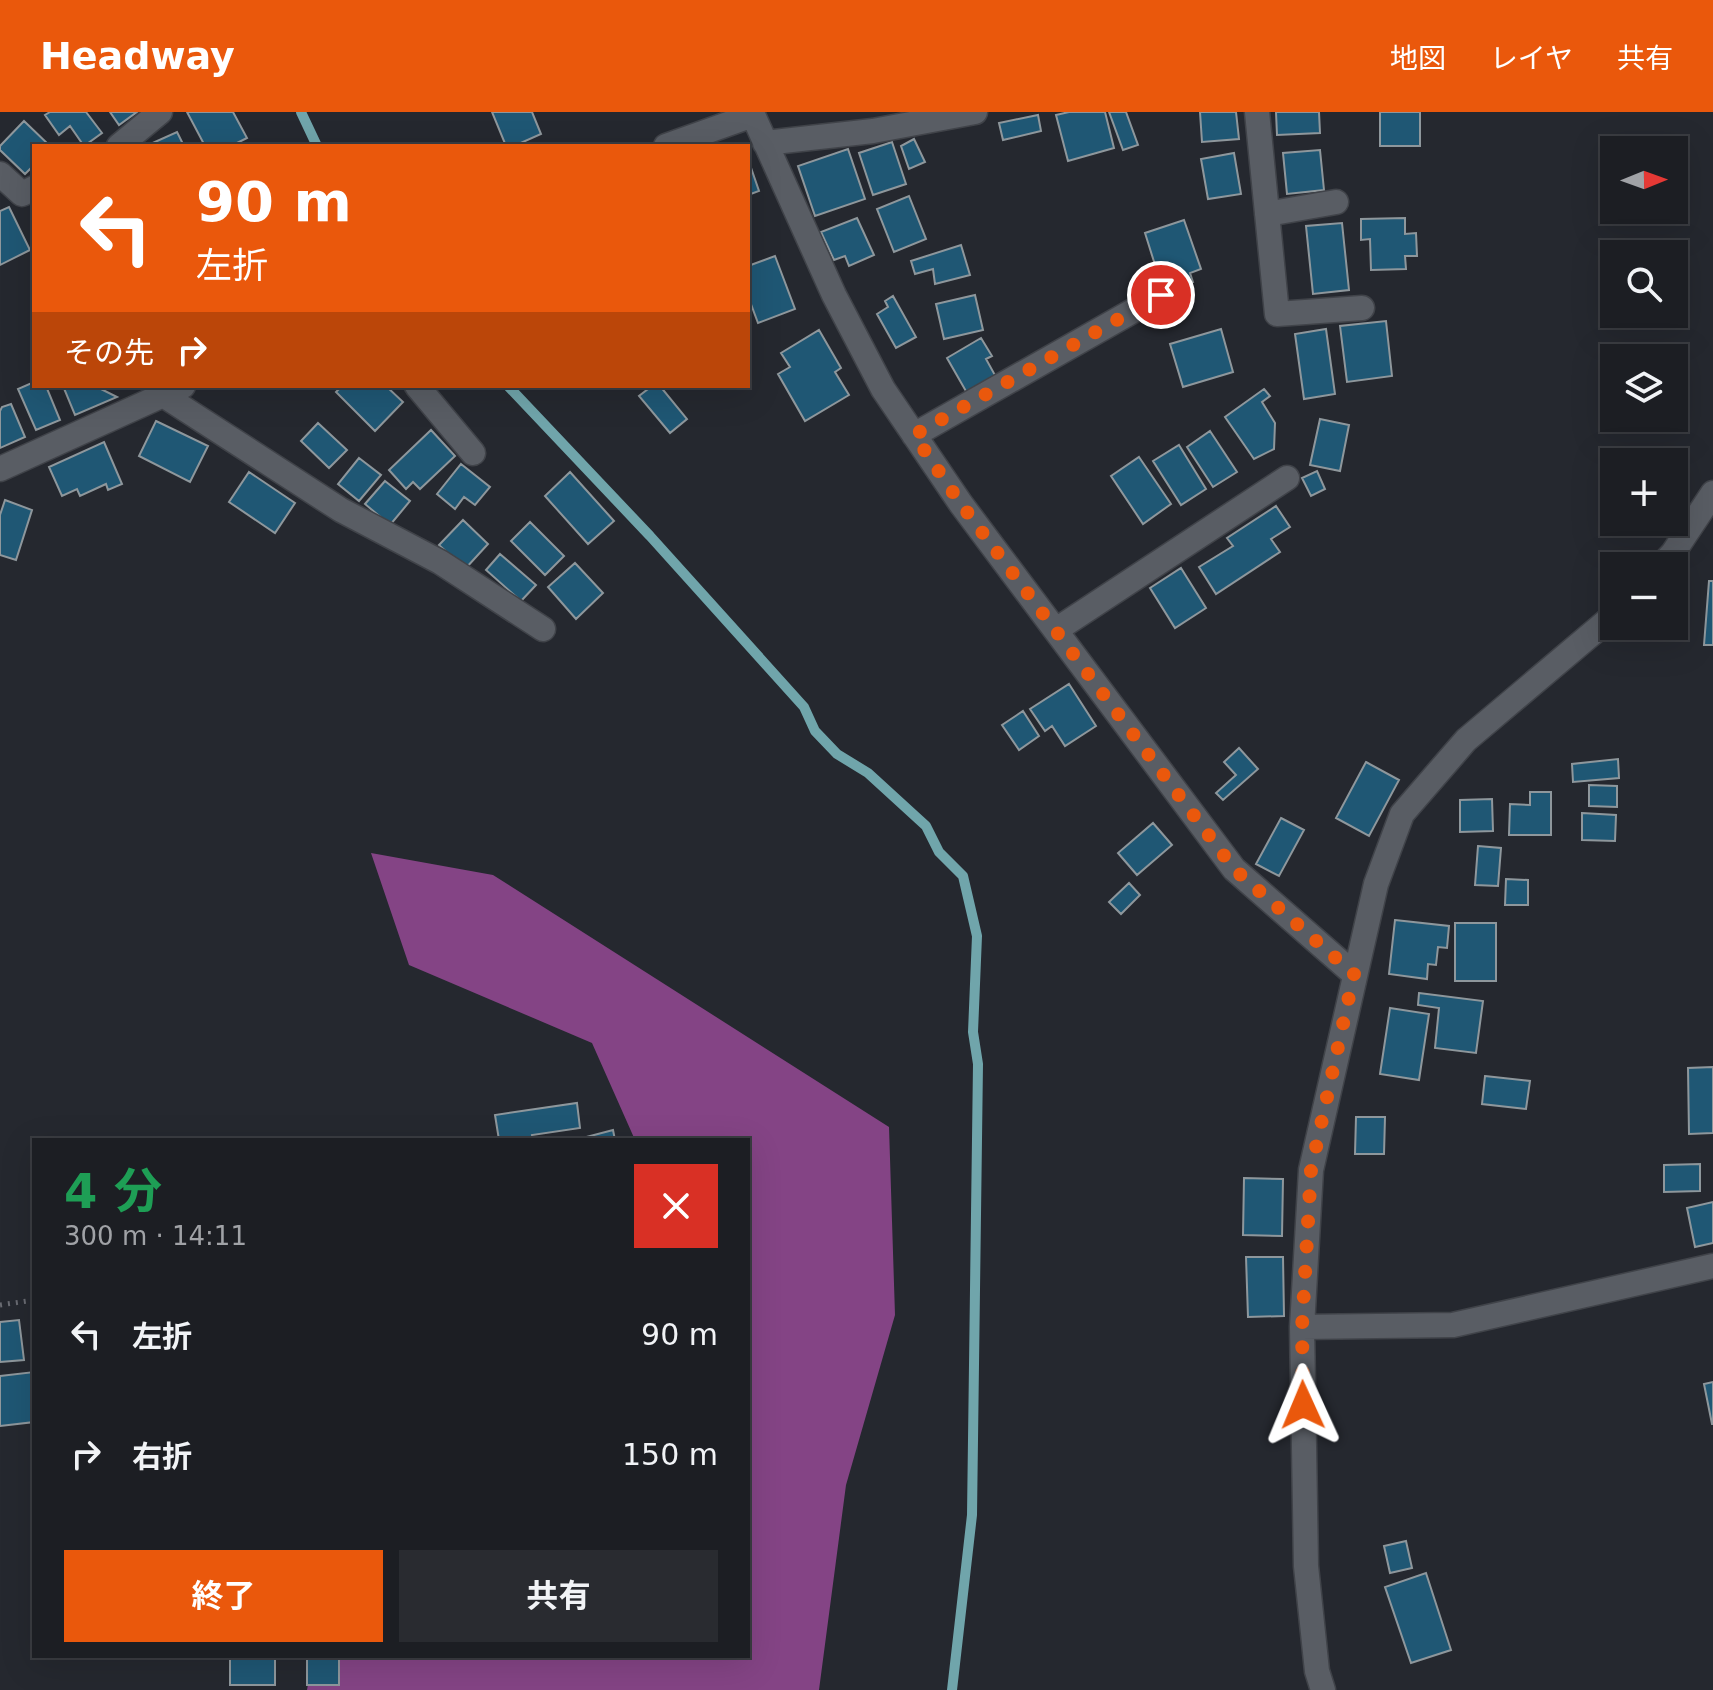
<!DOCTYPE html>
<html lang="ja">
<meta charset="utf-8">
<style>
body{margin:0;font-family:"DejaVu Sans","Noto Sans JP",sans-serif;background:#292b30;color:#f1f3f6;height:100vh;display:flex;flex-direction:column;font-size:30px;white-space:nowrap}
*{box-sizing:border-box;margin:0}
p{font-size:26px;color:#a0a2a6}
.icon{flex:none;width:44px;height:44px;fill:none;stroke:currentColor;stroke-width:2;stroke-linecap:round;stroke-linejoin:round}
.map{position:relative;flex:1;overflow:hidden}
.details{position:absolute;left:32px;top:1026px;width:718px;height:520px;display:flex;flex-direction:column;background:#1c1e23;border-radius:0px;box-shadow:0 8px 32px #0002,0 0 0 2px #3a3c41}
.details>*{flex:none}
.hud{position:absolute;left:32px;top:32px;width:718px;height:244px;border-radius:0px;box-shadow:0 8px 32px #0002,0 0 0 2px #3a3c41;background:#ea580c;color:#fff;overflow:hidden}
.needle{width:52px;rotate:89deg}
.tools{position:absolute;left:1600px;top:24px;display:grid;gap:16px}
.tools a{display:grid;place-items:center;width:88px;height:88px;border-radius:0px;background:#1c1e23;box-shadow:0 8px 32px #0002,0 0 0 2px #3a3c41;font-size:40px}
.pin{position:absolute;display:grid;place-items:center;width:68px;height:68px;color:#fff;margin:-34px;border:4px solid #fff;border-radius:50%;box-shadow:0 2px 8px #0007}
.me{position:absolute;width:88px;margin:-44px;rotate:359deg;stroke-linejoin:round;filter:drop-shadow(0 0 6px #0008)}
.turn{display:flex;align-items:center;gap:28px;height:168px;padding:0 32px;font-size:36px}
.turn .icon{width:104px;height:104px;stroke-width:2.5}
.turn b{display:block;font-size:56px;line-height:68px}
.then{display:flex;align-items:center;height:76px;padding:0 32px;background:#0003;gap:16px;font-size:30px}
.round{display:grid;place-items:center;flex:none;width:84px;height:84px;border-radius:0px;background:#292b30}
.summary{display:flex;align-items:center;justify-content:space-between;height:136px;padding:0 32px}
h1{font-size:48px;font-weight:700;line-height:60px;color:#1e9e55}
.button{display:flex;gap:16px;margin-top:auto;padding:16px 32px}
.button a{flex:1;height:92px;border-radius:0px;background:#ea580c;color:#fff;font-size:32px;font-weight:700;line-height:92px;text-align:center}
.button a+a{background:#292b30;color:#f1f3f6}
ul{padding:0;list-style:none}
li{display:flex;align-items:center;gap:24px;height:120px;padding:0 32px}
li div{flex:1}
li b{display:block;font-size:30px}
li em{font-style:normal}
header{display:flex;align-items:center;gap:48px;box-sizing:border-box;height:112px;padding:0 40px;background:#ea580c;color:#fff}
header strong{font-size:38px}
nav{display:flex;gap:44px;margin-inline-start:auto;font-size:28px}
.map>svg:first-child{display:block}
.forest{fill:#844485}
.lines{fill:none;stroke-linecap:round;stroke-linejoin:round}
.stream{stroke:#70a5ab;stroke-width:10}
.building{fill:#1f5774;stroke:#8e979c;stroke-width:2}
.minor-casing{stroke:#404349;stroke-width:27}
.path{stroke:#696b72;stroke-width:5;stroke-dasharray:2 6;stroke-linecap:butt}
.minor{stroke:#595d64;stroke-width:24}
.route{stroke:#ea580c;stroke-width:14;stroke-dasharray:0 25.2}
</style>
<header>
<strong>Headway</strong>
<nav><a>地図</a><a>レイヤ</a><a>共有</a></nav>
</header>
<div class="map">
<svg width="1713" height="1578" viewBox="0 0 1713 1578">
<rect width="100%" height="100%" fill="#25282f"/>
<!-- forest -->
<path class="forest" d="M371,741L493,763L889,1015L895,1203L846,1373L819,1578H307L313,1544H748V1028H635L592,931L409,853Z"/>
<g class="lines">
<!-- stream -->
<path class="stream" d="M301,0L317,34
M508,274L650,424L804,595L815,619L837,642L868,661L926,714L939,740L963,764L977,824L973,920L978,952L972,1403L952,1578"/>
</g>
<!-- building -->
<path class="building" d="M50,0H86L102,21L84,34L70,14L59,23L45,3Z
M110,0H137L119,13Z
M187,0H233L247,26L231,34H205Z
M492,0H532L541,22L514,34H506Z
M1069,0H1105L1114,36L1068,49L1056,3Z
M1109,0H1126L1138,33L1123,38Z
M1200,0H1236L1239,27L1202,30Z
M1276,0H1319L1320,21L1277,23Z
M1380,0H1420V34H1380Z
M1038,3L1041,19L1003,28L999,11Z
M24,9L50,34H34V53L25,62L0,38V34Z
M177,20L184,34H146Z
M914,27L925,50L909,57L901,34Z
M892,30L906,72L873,83L859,41Z
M848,37L865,87L815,104L798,54Z
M1320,38L1324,78L1287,82L1283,41Z
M1234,41L1241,82L1208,87L1201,47Z
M748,47L759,79L748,83Z
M909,84L926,127L894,140L877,97Z
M9,95L30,138L0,153V99Z
M857,106L874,143L849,154L845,144L834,148L821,120Z
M1405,106V122L1416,121L1417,144H1405L1406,157L1371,158L1370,127L1361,128V107Z
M1184,108L1201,157L1190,161L1193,170L1172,177L1165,153L1156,156L1145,121Z
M1342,111L1349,178L1313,182L1306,114Z
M961,133L970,163L935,172L933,157L915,162L911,149Z
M775,144L795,197L758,211L748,184V154Z
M975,183L983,218L944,227L936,192Z
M893,184L916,225L896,236L877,202L888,195L885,189Z
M1386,209L1392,264L1347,270L1340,214Z
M1221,217L1233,260L1183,275L1170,232Z
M1326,217L1335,282L1304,287L1295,222Z
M819,218L841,256L835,260L849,283L805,309L778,262L790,255L781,241Z
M981,226L992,244L986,247L996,265L967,281L947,246Z
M34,270V274H46L60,308L36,318L18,277Z
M63,274H95L117,285L75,303Z
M342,274H386L403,290L375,319L336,280Z
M652,274H660L687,307L670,321L639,284Z
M1264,277L1270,284L1262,290L1275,311L1274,337L1254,347L1225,305Z
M11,292L25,325L0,336V299L2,295Z
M1320,307L1349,313L1340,359L1310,353Z
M156,309L208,334L190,370L139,344Z
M318,311L347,338L329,356L301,329Z
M431,318L455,344L420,377L413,370L406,377L389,358Z
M1210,319L1237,360L1213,375L1187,335Z
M104,330L122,372L108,378L106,372L80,384L77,377L62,384L49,355Z
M1179,333L1206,377L1181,393L1153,349Z
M1139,345L1171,392L1143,412L1111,364Z
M359,346L381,363L359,389L338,372Z
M461,352L490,375L475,393L464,385L455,397L437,382Z
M1317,359L1325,377L1311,384L1302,366Z
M249,360L295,391L275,421L229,390Z
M570,360L614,409L588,432L545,384Z
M385,369L410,389L390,413L365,392Z
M5,388L32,398L16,448L0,443V403Z
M1276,394L1290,415L1271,427L1280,440L1216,482L1199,455L1233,434L1227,426Z
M463,408L488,432L465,457L439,433Z
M530,410L564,444L545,463L511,429Z
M500,442L536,473L521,489L486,458Z
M575,451L603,481L576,507L548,475Z
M1181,456L1206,496L1175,516L1150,476Z
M1709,469H1713V533H1704Z
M1069,572L1096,614L1065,634L1052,614L1045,619L1030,597Z
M1023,599L1039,624L1019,638L1002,613Z
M1239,636L1258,657L1223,688L1216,681L1236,663L1224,650Z
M1618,647L1619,666L1573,670L1572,652Z
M1366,650L1399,668L1369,724L1336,706Z
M1589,673L1617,674V695L1589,694Z
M1530,680H1551V723H1509L1510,692L1530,693Z
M1492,687L1493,719L1460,720V688Z
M1582,701L1616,703L1615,729L1582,728Z
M1281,706L1304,718L1279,764L1256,752Z
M1153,711L1172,733L1137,763L1118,741Z
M1478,734L1501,736L1498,774L1475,773Z
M1506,767L1528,768V793H1505Z
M1129,771L1140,783L1121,802L1109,790Z
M1395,808L1449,814L1447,836L1438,835L1436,853L1428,852L1427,867L1389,862Z
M1455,811H1496V869H1455Z
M1419,881L1483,889L1476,941L1435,936L1439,896L1418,893Z
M1390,896L1429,902L1419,968L1380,962Z
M1713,955V1021L1689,1022L1688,956Z
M1485,964L1530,969L1526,997L1482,992Z
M577,991L580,1016L532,1023L533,1028H499L495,1003Z
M1356,1005H1385L1384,1042H1355Z
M613,1018L615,1028H575Z
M1700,1052V1079L1664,1080V1053Z
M1244,1066L1283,1067L1282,1124L1243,1123Z
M1713,1090V1131L1695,1135L1687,1096Z
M1246,1145H1283L1284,1204L1248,1205Z
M19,1208L24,1248L0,1250V1210Z
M34,1260V1310L0,1314V1264Z
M1713,1270V1312H1712L1704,1272Z
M1406,1429L1412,1456L1390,1461L1384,1434Z
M1426,1461L1451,1538L1411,1551L1385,1475Z
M230,1544H275V1573H230Z
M307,1544H339V1573H307Z"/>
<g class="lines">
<!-- minor casing -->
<g class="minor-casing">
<path id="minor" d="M1257,0L1277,202L1362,196
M753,3L834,183L883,277L961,392L1234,757L1354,862
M765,31L873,19L975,0
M119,34L160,0
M666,34L753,3L751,0
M0,62L22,82L34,76
M1267,102L1336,90
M417,274L473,341
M163,283L341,398L440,450L543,517
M914,323L1161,183
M0,357L183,274
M1661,454L1673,441L1713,381
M1056,518L1287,366
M1302,1215L1453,1213L1713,1154
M1323,1578L1317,1559L1306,1454L1302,1215L1311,1058L1376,772L1402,702L1466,628L1614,503"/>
</g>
<!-- path -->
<path class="path" d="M0,1193L34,1188"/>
<!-- minor -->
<use href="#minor" class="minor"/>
</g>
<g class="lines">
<!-- route -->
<path class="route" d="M1161,183L914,323L961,392L1234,757L1354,862L1311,1058L1302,1215L1303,1293"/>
</g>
</svg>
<div class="tools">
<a><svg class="needle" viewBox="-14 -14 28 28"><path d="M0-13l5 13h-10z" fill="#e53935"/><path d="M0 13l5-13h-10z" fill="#a0a2a6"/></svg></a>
<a><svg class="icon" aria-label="search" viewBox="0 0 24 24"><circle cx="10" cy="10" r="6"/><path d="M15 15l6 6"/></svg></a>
<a><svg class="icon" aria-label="layers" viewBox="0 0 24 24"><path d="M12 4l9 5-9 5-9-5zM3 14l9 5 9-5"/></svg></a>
<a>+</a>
<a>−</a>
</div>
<div class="pin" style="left:1161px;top:183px;background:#d93025"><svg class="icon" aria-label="arrive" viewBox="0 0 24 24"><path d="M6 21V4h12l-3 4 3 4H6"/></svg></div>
<svg class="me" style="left:1303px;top:1293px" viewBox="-20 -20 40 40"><path d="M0-17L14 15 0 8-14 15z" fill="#ea580c" stroke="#fff" stroke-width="4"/></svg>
<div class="hud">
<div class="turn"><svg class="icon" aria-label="left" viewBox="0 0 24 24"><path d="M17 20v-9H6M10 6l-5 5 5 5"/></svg><div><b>90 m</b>左折</div></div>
<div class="then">その先<svg class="icon" aria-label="right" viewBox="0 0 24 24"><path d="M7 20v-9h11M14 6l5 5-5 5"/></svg></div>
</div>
<section class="details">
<div class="summary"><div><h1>4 分</h1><p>300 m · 14:11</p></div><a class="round" style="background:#d93025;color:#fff"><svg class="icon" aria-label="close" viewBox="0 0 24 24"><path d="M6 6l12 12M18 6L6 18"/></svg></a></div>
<ul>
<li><svg class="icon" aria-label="left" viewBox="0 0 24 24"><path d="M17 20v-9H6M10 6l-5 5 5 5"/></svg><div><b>左折</b></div><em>90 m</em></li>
<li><svg class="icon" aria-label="right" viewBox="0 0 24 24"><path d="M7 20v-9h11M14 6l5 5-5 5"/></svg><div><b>右折</b></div><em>150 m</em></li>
</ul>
<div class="button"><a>終了</a><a>共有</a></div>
</section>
</div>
